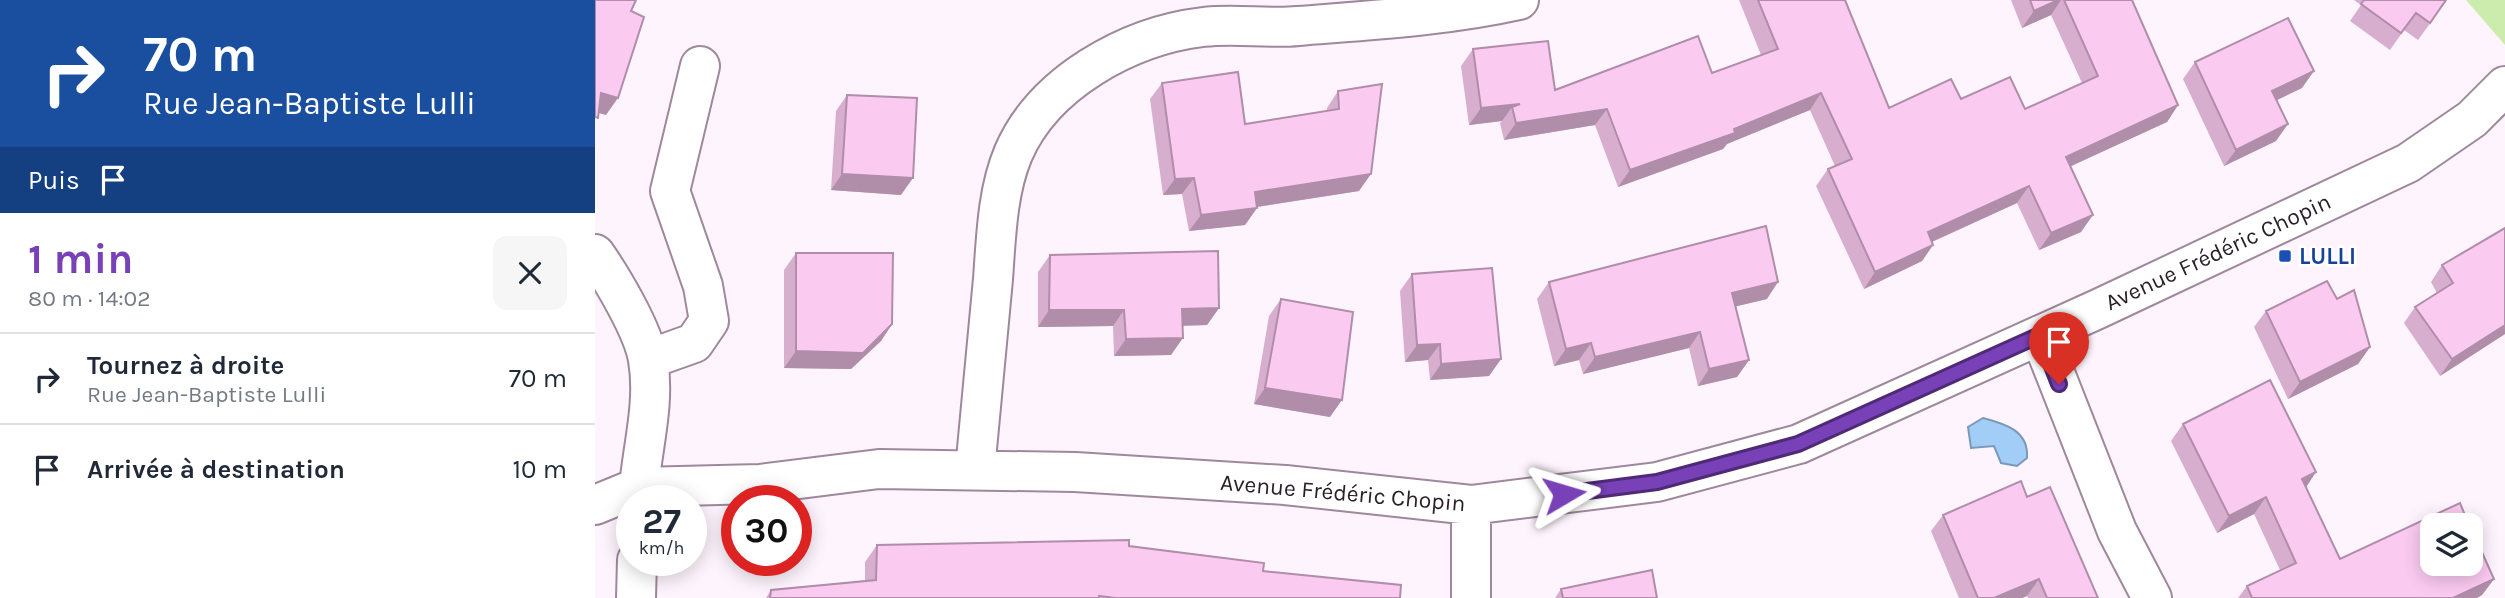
<!DOCTYPE html>
<html lang="fr">
<meta charset="utf-8">
<style>
body{margin:0;font-family:Karla,sans-serif;background:#f6f6f7;color:#1f2937;height:100vh;display:flex;flex-direction:column;font-size:26px;white-space:nowrap}
*{box-sizing:border-box;margin:0}
p{font-size:23px;color:#747a83}
.icon{flex:none;width:38px;height:38px;fill:none;stroke:currentColor;stroke-width:2;stroke-linecap:round;stroke-linejoin:round}
.map{position:relative;flex:1;overflow:hidden}
.drawer{display:flex;flex-direction:column;background:#fff;width:595px}
.drawer>*{flex:none}
.banner{background:#1a4fa0;color:#fff;overflow:hidden}
.buttons{position:absolute;left:1825px;top:513px;display:grid;gap:14px}
.buttons a{display:grid;place-items:center;width:63px;height:63px;border-radius:14px;background:#fff;box-shadow:0 4px 18px #0003;font-size:35px}
.speed{position:absolute;left:21px;top:485px;display:flex;gap:14px;font-size:35px;font-weight:700;text-align:center}
.speed>*{display:grid;place-content:center;width:91px;height:91px;border-radius:50%;background:#fff;box-shadow:0 4px 18px #0003;line-height:1}
.speed small{font-size:18px;font-weight:400}
.speed .limit{border:10px solid #d22;background:#fff;color:#111}
.pin{position:absolute;display:grid;place-items:center;width:60px;height:60px;color:#fff;margin:-72px -30px;border-radius:50% 50% 50% 0;rotate:-45deg;box-shadow:0 0 7px #0007}
.pin .icon{rotate:45deg}
.me{position:absolute;width:77px;margin:-38px;rotate:83deg;stroke-linejoin:round;filter:drop-shadow(0 0 5px #0008)}
.turn{display:flex;align-items:center;gap:24px;height:147px;padding:0 28px;font-size:32px}
.turn .icon{width:91px;height:91px;stroke-width:2.5}
.turn b{display:block;font-size:49px;line-height:60px}
.then{display:flex;align-items:center;height:66px;padding:0 28px;background:#0003;gap:14px;font-size:26px}
.round{display:grid;place-items:center;flex:none;width:74px;height:74px;border-radius:14px;background:#f6f6f7}
.head{display:flex;align-items:center;justify-content:space-between;height:119px;padding:0 28px}
h1{font-size:42px;font-weight:700;line-height:52px;color:#7941b7}
ul{padding:0;list-style:none}
li{display:flex;align-items:center;gap:21px;height:91px;padding:0 28px;border-top:2px solid #e0e1e3}
li div{flex:1}
li b{display:block;font-size:26px}
li em{font-style:normal}
main{display:flex;flex:1;min-height:0}
.map>svg:first-child{display:block}
.green{fill:#ccecae}
.water{fill:#a1cdf7;stroke:#7d99b9;stroke-width:2}
.lines{fill:none;stroke-linecap:round;stroke-linejoin:round}
.minor-casing{stroke:#9f889c;stroke-width:42}
.minor{stroke:#fff;stroke-width:38}
.wall{fill:#d8aecf}
.shaded-wall{fill:#b08da9}
.building{fill:#fbcaf1;stroke:#b08da9;stroke-width:2}
.route-casing{stroke:#4f2a77;stroke-width:18}
.route{stroke:#7941b7;stroke-width:12}
.transit-dot{fill:#1a4fb4;stroke:#fff;stroke-width:2.5}
.labels{text-anchor:middle;dominant-baseline:central;stroke-width:5;stroke-linejoin:round;paint-order:stroke}
.street-label{font-size:23px;fill:#281f27;stroke:#fff}
.transit-label{font-size:23px;font-weight:bold;fill:#164399;stroke:#fff;text-anchor:start}
</style>
<main>
<section class="drawer">
<div class="banner">
<div class="turn"><svg class="icon" aria-label="right" viewBox="0 0 24 24"><path d="M7 20v-9h11M14 6l5 5-5 5"/></svg><div><b>70 m</b>Rue Jean-Baptiste Lulli</div></div>
<div class="then">Puis<svg class="icon" aria-label="arrive" viewBox="0 0 24 24"><path d="M6 21V4h12l-3 4 3 4H6"/></svg></div>
</div>
<div class="head"><div><h1>1 min</h1><p>80 m · 14:02</p></div><a class="round"><svg class="icon" aria-label="close" viewBox="0 0 24 24"><path d="M6 6l12 12M18 6L6 18"/></svg></a></div>
<ul>
<li><svg class="icon" aria-label="right" viewBox="0 0 24 24"><path d="M7 20v-9h11M14 6l5 5-5 5"/></svg><div><b>Tournez à droite</b><p>Rue Jean-Baptiste Lulli</p></div><em>70 m</em></li>
<li><svg class="icon" aria-label="arrive" viewBox="0 0 24 24"><path d="M6 21V4h12l-3 4 3 4H6"/></svg><div><b>Arrivée à destination</b></div><em>10 m</em></li>
</ul>
</section>
<div class="map">
<svg width="1910" height="598" viewBox="0 0 1910 598">
<rect width="100%" height="100%" fill="#fef4fd"/>
<!-- green -->
<path class="green" d="M1871,0H1910V45Z"/>
<!-- water -->
<path class="water" d="M1388,418C1411,424 1434,431 1432,458L1422,466L1406,463L1399,446L1376,448L1373,427Z"/>
<g class="lines">
<!-- minor casing -->
<g class="minor-casing">
<path id="minor" d="M0,254C17,278 49,332 53,360C61,406 45,455 43,500
M1445,335L1522,531L1557,598
M54,359L99,343L114,321L108,286L75,191L105,66
M380,470C386,406 392,343 398,279C401,239 402,192 418,154C448,83 533,36 608,27C640,23 672,29 703,26C778,20 852,16 924,0
M0,505L44,487L165,484L284,469L480,472L690,485L876,505L1062,482L1204,444L1503,309L1813,163L1877,119L1910,86
M876,505V598
M41,598L42,560"/>
</g>
<!-- minor -->
<use href="#minor" class="minor"/>
</g>
<!-- wall -->
<path class="wall" d="M1144,0H1251H1250L1294,108L1366,99L1430,109L1487,83L1456,15L1427,28L1416,0H1537L1583,105L1572,122L1475,166L1486,232L1444,250L1422,203L1337,242L1338,245L1327,261L1269,289L1221,186L1233,169L1240,166L1215,110L1132,144L1128,149L1023,187L1000,125L909,140L905,123L907,121L874,125L866,66L878,49L960,90L1117,73L1166,55Z
M1759,0H1852L1823,40L1809,30L1795,50L1755,21L1766,5Z
M1600,62L1707,88L1682,100L1681,141L1629,166L1588,79Z
M567,83L650,124L732,111V108L743,91L764,191L662,207V208L650,225L594,231L587,194L568,195L555,99Z
M252,95L306,195L236,190L241,111Z
M1910,228V334L1845,376L1809,323L1820,307L1842,293L1836,282L1847,265Z
M201,253L297,324L286,341L256,369L189,368V270Z
M455,255L624,308L612,325L587,326L576,355L519,356L518,326L443,327V272Z
M817,274L906,359L894,376L835,380L833,360L810,362L805,291Z
M954,282L1172,299L1141,306L1154,360L1142,377L1103,386L1094,348L988,374L984,360L959,366L942,299Z
M686,299L735,417L659,404L674,316Z
M1742,299L1775,347L1763,364L1693,399L1659,327L1671,311Z
M1588,424L1711,487L1745,559L1899,579L1887,595L1882,598H1643L1652,586L1685,570L1659,514L1622,533L1576,441Z
M1432,497L1503,598H1433L1432,596L1427,598H1364L1336,531L1348,515Z
M282,545L534,546L805,598H171L176,590L270,581V562Z
M966,589L1062,598H960Z"/>
<!-- shaded-wall -->
<path class="shaded-wall" d="M1463,0H1466L1456,15L1427,28L1439,11Z
M1719,71L1707,88L1665,108L1677,91Z
M6,93L23,98L11,115L0,112Z
M1226,93L1215,110L1132,144L1128,149L1023,187L1035,170Z
M925,104L917,107L907,121L874,125L886,108Z
M1583,105L1572,122L1459,174L1471,157Z
M1012,109L1000,125L909,140L921,123Z
M1693,124L1681,141L1629,166L1641,150Z
M247,174L318,178L306,195L236,190Z
M776,174L764,191L648,209L660,192Z
M599,178L587,194L568,195L580,179Z
M1434,186L1422,203L1321,249L1333,232Z
M662,208L650,225L594,231L606,215Z
M1498,215L1486,232L1444,250L1456,233Z
M1338,245L1327,261L1269,289L1280,272Z
M1183,282L1172,299L1126,310L1137,293Z
M624,308L612,325L576,326L587,309Z
M454,310H529L518,326L443,327Z
M297,324L286,341L256,369L189,368L201,351Z
M1910,325V334L1845,376L1857,359Z
M1105,332L1094,348L988,374L1000,357Z
M588,338L576,355L519,356L531,339Z
M996,343L984,360L959,366L971,349Z
M845,344L833,360L810,362L822,345Z
M1775,347L1763,364L1693,399L1705,382Z
M906,359L894,376L835,380L846,364Z
M1154,360L1142,377L1103,386L1114,369Z
M670,388L747,400L735,417L659,404Z
M1721,472L1710,489L1707,479Z
M1671,497L1659,514L1622,533L1634,516Z
M1444,579L1432,596L1427,598H1399Z
M1899,579L1887,595L1882,598H1858Z"/>
<!-- building -->
<path class="building" d="M0,0H41L36,11L49,17L23,98L6,93L3,118L0,117Z
M1163,0H1250L1294,108L1356,79L1366,99L1415,77L1430,109L1503,76L1469,0H1537L1583,105L1471,157L1498,215L1456,233L1434,186L1333,232L1338,245L1280,272L1233,169L1257,159L1226,93L1139,129L1140,133L1035,170L1012,109L921,123L917,107L925,104L886,108L878,49L953,41L960,90L1103,36L1117,73L1183,49Z
M1435,0H1463L1439,11Z
M1769,0H1851L1835,23L1821,13L1806,33L1766,4Z
M1693,18L1719,71L1677,91L1693,124L1641,150L1600,62Z
M643,72L650,124L744,109L743,91L787,84L776,174L660,192L662,208L606,215L599,178L580,179L567,83Z
M252,95L322,98L318,178L247,174Z
M1171,226L1183,282L1137,293L1154,360L1114,369L1105,332L1000,357L996,343L971,349L954,282Z
M1910,228V325L1857,359L1820,307L1858,283L1847,265Z
M623,251L624,308L587,309L588,338L531,339L529,310H454L455,255Z
M201,253H298L297,324L268,353L201,351Z
M897,268L906,359L846,364L845,344L822,345L817,274Z
M1732,281L1742,299L1759,290L1775,347L1705,382L1671,311Z
M686,299L758,312L747,400L670,388Z
M1675,380L1721,472L1707,479L1745,559L1865,503L1874,525H1838V564H1876V528L1899,579L1858,598H1657L1652,586L1701,563L1671,497L1634,516L1588,424Z
M1426,481L1432,497L1455,487L1503,598H1452L1444,579L1399,598H1383L1348,515Z
M534,540V546L669,563L668,571L806,585L805,598H520L504,596V598H175L176,590L281,580L282,545Z
M1057,570L1062,598H968L966,589Z"/>
<g class="lines">
<!-- route casing -->
<g class="route-casing">
<path id="route" d="M969,494L1062,482L1203,444L1445,335L1464,384"/>
</g>
<!-- route -->
<use href="#route" class="route"/>
</g>
<!-- markers -->
<rect class="transit-dot" x="1683" y="249" width="14" height="14" rx="3.5"/>
<g class="labels">
<!-- street labels -->
<g class="street-label">
<text transform="translate(1623 252) rotate(-25)">Avenue Frédéric Chopin</text>
<text transform="translate(748 493) rotate(5)">Avenue Frédéric Chopin</text>
</g>
<!-- transit labels -->
<g class="transit-label">
<text x="1704" y="256">LULLI</text>
</g>
</g>
</svg>
<div class="buttons">
<a><svg class="icon" aria-label="layers" viewBox="0 0 24 24"><path d="M12 4l9 5-9 5-9-5zM3 14l9 5 9-5"/></svg></a>
</div>
<div class="speed"><div>27<small>km/h</small></div><div class="limit">30</div></div>
<div class="pin" style="left:1464px;top:384px;background:#d93025"><svg class="icon" aria-label="arrive" viewBox="0 0 24 24"><path d="M6 21V4h12l-3 4 3 4H6"/></svg></div>
<svg class="me" style="left:969px;top:494px" viewBox="-20 -20 40 40"><path d="M0-17L14 15 0 8-14 15z" fill="#7941b7" stroke="#fff" stroke-width="4"/></svg>
</div>
</main>
